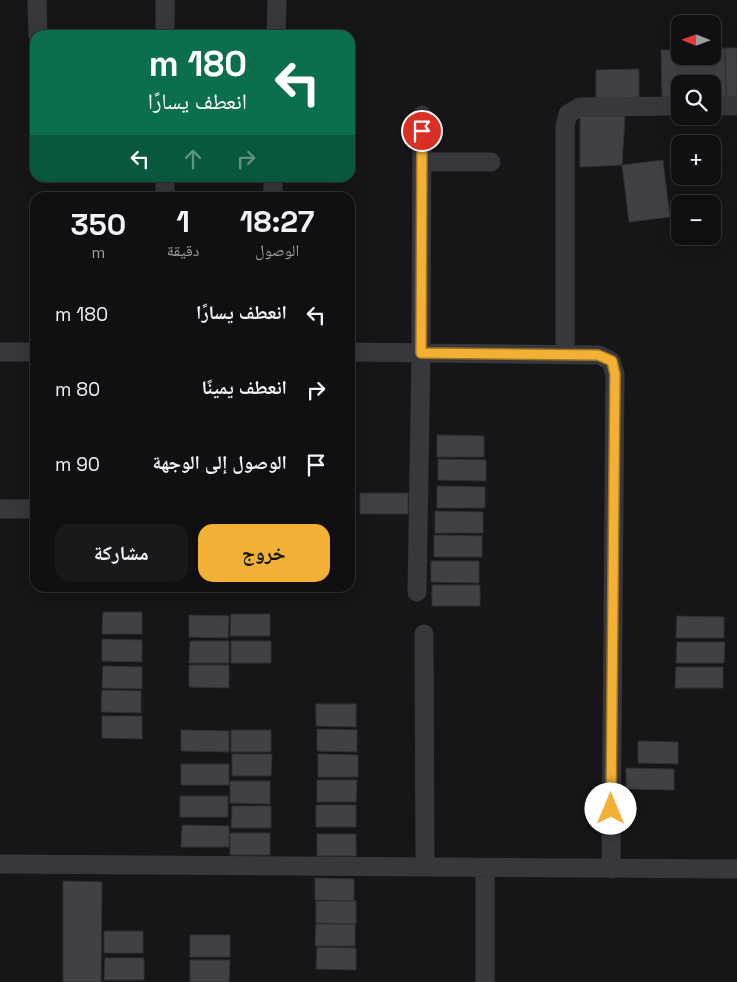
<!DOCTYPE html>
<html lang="ar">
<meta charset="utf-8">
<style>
body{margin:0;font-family:"Space Grotesk","Noto Naskh Arabic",sans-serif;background:#19191b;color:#f1f3f6;direction:rtl;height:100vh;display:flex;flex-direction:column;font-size:19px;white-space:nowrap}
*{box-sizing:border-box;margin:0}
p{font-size:16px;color:#9c9d9f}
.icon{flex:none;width:28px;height:28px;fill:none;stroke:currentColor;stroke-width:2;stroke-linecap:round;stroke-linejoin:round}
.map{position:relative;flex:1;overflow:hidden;direction:ltr}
.details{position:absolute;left:30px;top:192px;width:325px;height:400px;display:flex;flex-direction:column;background:#101012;border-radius:15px;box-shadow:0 5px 20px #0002,0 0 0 1px #303032;direction:rtl}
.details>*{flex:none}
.hud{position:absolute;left:30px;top:30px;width:325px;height:152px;border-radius:15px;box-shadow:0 5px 20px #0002,0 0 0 1px #303032;direction:rtl;background:#0b6e4f;color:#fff;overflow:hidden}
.needle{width:32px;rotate:271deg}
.fabs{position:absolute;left:671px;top:15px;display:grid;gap:10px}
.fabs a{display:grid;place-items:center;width:50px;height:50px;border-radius:10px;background:#101012;box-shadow:0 5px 20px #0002,0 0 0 1px #303032;font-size:25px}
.pin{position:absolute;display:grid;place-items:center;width:42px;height:42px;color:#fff;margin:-21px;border:2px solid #fff;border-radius:50%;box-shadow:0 1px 5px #0007}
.me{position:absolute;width:55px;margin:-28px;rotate:0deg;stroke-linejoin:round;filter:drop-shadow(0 0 4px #0008)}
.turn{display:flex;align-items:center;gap:18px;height:105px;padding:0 25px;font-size:22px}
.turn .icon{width:65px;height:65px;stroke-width:2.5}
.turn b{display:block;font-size:35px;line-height:42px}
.lanes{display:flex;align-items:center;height:48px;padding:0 25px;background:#0003;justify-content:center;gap:25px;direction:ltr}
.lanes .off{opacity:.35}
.eta{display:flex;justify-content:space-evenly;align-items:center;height:85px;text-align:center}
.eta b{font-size:30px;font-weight:700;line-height:35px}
.cta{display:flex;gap:10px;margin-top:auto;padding:10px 25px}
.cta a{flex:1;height:58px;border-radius:15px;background:#f2b134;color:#111;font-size:20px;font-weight:700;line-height:58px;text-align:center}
.cta a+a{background:#19191b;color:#f1f3f6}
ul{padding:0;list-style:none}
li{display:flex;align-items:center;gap:15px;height:75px;padding:0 25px}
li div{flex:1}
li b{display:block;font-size:19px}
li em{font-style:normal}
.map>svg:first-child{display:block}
.building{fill:#404145;stroke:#303034}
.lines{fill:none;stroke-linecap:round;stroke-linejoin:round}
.minor{stroke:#37383d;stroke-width:19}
.route-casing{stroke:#9d7322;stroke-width:12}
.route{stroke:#f2b134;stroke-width:9}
</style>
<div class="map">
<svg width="737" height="982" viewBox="0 0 737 982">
<rect width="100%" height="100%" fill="#161618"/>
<!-- building -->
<path class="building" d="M725,48H737V97H726Z
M725,48L726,97H712V84H680V97L662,98L661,50H680V56H712V49Z
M639,69V99L596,100V70Z
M580,116H625L622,165L580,167Z
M663,160L670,217L629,222L622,165Z
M437,435L484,436V457H437Z
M438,459L486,460V481L438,480Z
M437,486L485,487V508H437Z
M360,493H408V514H360Z
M435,511L483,512V533H435Z
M434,535L482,536V557H434Z
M431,561H479V583L431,582Z
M432,585H480V606H432Z
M103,612H142V634H102Z
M231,614H270V636H230Z
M189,615L229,616L228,638L189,637Z
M677,616L724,617V638H676Z
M102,639L142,640V662L102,661Z
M190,641H229V663H189Z
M231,641H271V663H231Z
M677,642H725L724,663H676Z
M189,665H229V688L189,687Z
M103,666L142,667V689L102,688Z
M676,667H723V688H675Z
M102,690L141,691V713L101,712Z
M316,704H356V727L316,726Z
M102,716H142V739L102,738Z
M317,729L357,730V752L317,751Z
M181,730L229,731V752L181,751Z
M231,730H271V752H231Z
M638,741L678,742V764L638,763Z
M232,754H272L271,776H232Z
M318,754L358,755V777H318Z
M181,764H229V785H181Z
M626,768L674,769V790L626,789Z
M317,780H357L356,802H317Z
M230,781H270V804L230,803Z
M180,796H228V817H180Z
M316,805H356V827H316Z
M232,806H271V828H231Z
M182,825L229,826V847H181Z
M230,833H270V855H230Z
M317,834H356V856H317Z
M315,878L354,879V901L315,900Z
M63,881L102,882L101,982H63Z
M316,901H356V924L316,923Z
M316,924H355V946H315Z
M104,931H143V953H104Z
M190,935H230V957H190Z
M317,947L356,948V970L316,969Z
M105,958H144V980H104Z
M190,960H230L229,982H190Z"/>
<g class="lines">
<!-- minor -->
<path class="minor" d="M37,0L38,35
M165,0V35
M276,35L277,0
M712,106H737
M422,162H491
M165,178V198
M273,198V178
M0,352H35
M350,352L599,355L611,361L615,374L611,869
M565,354V126L568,114L580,107L680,106
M0,509H35
M417,592L421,353L422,115
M424,634L425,867
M0,864L737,869
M485,868V982"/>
</g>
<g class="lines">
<!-- route casing -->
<g class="route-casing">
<path id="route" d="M422,131L421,353L598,355L612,361L615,374L611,809"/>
</g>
<!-- route -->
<use href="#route" class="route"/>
</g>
</svg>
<div class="fabs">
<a><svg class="needle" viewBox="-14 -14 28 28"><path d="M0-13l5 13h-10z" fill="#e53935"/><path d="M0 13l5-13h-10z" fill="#9c9d9f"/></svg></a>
<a><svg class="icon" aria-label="search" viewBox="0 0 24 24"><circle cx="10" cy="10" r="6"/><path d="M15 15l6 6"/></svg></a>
<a>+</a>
<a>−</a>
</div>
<div class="pin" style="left:422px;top:131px;background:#d93025"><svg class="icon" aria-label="arrive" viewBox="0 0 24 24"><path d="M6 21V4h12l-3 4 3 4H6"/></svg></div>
<svg class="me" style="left:611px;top:809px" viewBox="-20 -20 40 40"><circle r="19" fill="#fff"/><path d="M0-13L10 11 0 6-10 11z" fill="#f2b134"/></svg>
<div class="hud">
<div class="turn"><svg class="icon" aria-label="left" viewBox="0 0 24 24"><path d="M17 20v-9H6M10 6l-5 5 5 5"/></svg><div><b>180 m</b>انعطف يسارًا</div></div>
<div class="lanes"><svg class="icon" aria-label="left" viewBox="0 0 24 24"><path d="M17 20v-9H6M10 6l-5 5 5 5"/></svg><svg class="icon off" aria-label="ahead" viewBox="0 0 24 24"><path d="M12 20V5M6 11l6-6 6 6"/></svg><svg class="icon off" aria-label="right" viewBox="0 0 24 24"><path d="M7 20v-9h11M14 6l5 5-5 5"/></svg></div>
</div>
<section class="details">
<div class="eta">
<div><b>18:27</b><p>الوصول</p></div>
<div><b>1</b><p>دقيقة</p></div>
<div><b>350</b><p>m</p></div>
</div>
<ul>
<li><svg class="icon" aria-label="left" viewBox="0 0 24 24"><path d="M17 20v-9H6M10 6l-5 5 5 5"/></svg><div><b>انعطف يسارًا</b></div><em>180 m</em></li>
<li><svg class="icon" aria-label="right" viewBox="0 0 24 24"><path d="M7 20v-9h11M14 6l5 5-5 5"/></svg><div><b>انعطف يمينًا</b></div><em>80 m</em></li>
<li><svg class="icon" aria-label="arrive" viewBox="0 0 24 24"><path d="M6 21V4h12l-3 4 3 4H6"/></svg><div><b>الوصول إلى الوجهة</b></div><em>90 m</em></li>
</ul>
<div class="cta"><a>خروج</a><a>مشاركة</a></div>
</section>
</div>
